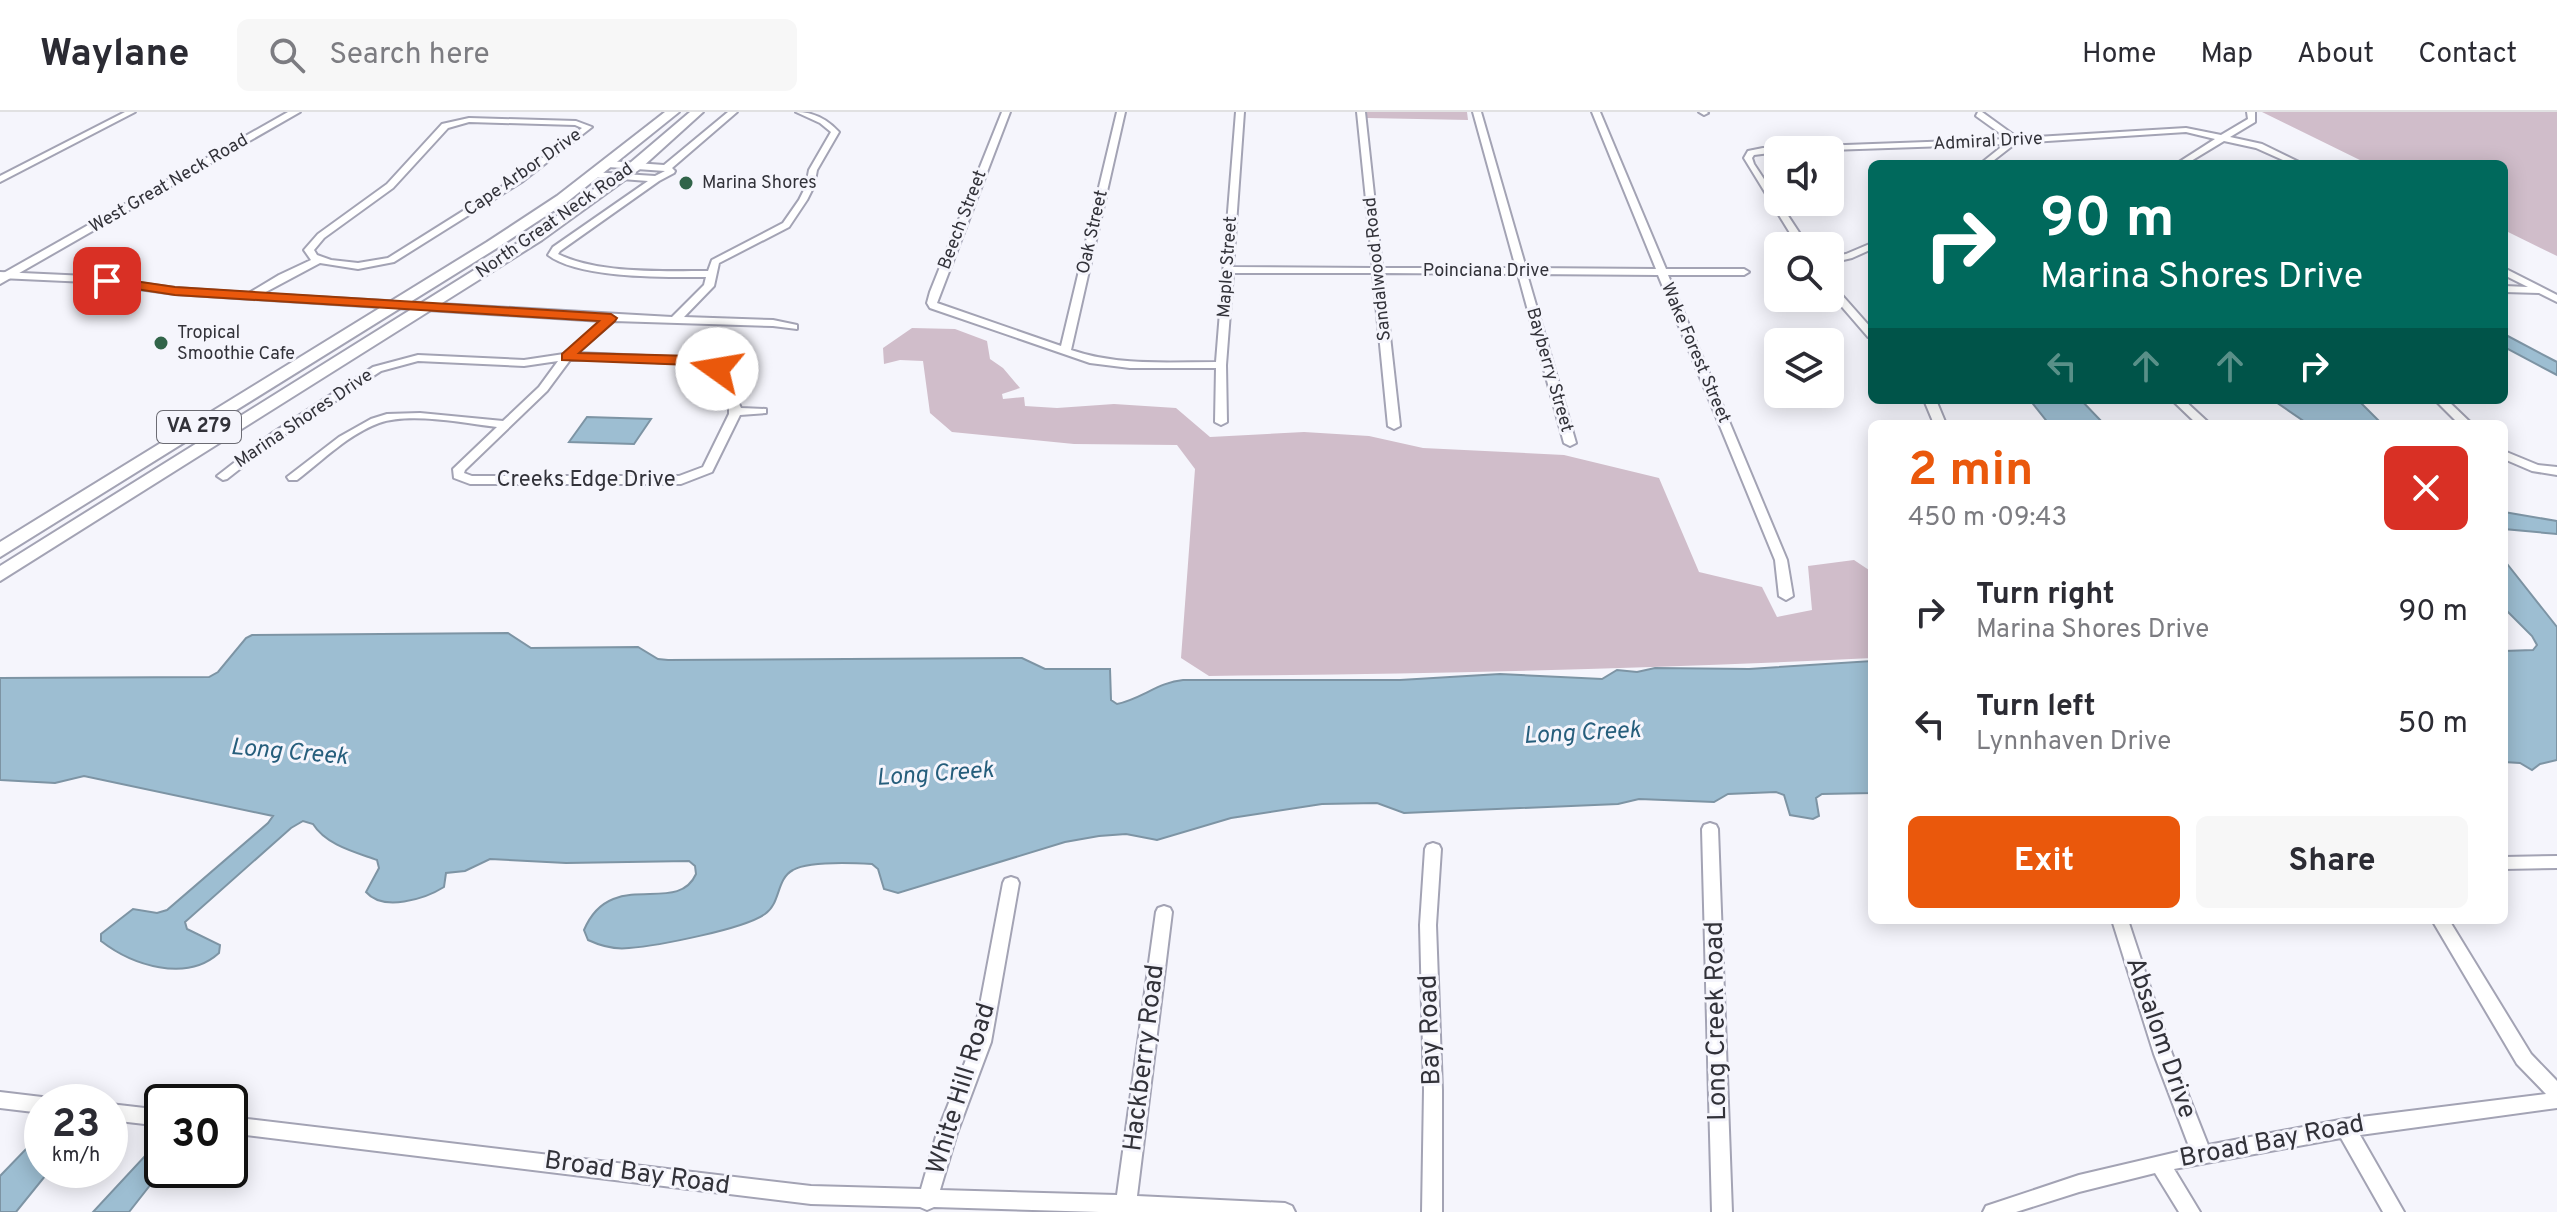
<!DOCTYPE html>
<meta charset="utf-8">
<style>
body{margin:0;font-family:Overpass,sans-serif;background:#f7f7f7;color:#2b2b33;height:100vh;display:flex;flex-direction:column;font-size:30px;white-space:nowrap}
*{box-sizing:border-box;margin:0}
p{font-size:26px;color:#7c7c81}
.icon{flex:none;width:44px;height:44px;fill:none;stroke:currentColor;stroke-width:2;stroke-linecap:round;stroke-linejoin:round}
.map{position:relative;flex:1;overflow:hidden}
.drawer{position:absolute;left:1868px;top:308px;width:640px;height:504px;display:flex;flex-direction:column;background:#fff;border-radius:12px;box-shadow:0 4px 20px #0003}
.drawer>*{flex:none}
.hud{position:absolute;left:1868px;top:48px;width:640px;height:244px;border-radius:12px;box-shadow:0 4px 20px #0003;background:#00695c;color:#fff;overflow:hidden}
.tools{position:absolute;left:1764px;top:24px;display:grid;gap:16px}
.tools a{display:grid;place-items:center;width:80px;height:80px;border-radius:12px;background:#fff;box-shadow:0 4px 20px #0003;font-size:40px}
.speed{position:absolute;left:24px;top:972px;display:flex;gap:16px;font-size:40px;font-weight:700;text-align:center}
.speed>*{display:grid;place-content:center;width:104px;height:104px;border-radius:50%;background:#fff;box-shadow:0 4px 20px #0003;line-height:1}
.speed small{font-size:20px;font-weight:400}
.speed .limit{border:4px solid #111;border-radius:12px;background:#fff;color:#111}
.pin{position:absolute;display:grid;place-items:center;width:68px;height:68px;color:#fff;margin:-34px;border-radius:16px;box-shadow:0 4px 12px #0006}
.me{position:absolute;width:88px;margin:-44px;rotate:283deg;stroke-linejoin:round;filter:drop-shadow(0 0 6px #0008)}
.turn{display:flex;align-items:center;gap:28px;height:168px;padding:0 40px;font-size:36px}
.turn .icon{width:104px;height:104px;stroke-width:2.5}
.turn b{display:block;font-size:56px;line-height:68px}
.lanes{display:flex;align-items:center;height:76px;padding:0 40px;background:#0003;justify-content:center;gap:40px;direction:ltr}
.lanes .off{opacity:.35}
.round{display:grid;place-items:center;flex:none;width:84px;height:84px;border-radius:12px;background:#f7f7f7}
.overview{display:flex;align-items:center;justify-content:space-between;height:136px;padding:0 40px}
h1{font-size:48px;font-weight:700;line-height:60px;color:#ea580c}
.primary-button{display:flex;gap:16px;margin-top:auto;padding:16px 40px}
.primary-button a{flex:1;height:92px;border-radius:12px;background:#ea580c;color:#fff;font-size:32px;font-weight:700;line-height:92px;text-align:center}
.primary-button a+a{background:#f7f7f7;color:#2b2b33}
ul{padding:0;list-style:none}
li{display:flex;align-items:center;gap:24px;height:112px;padding:0 40px}
li div{flex:1}
li b{display:block;font-size:30px}
li em{font-style:normal}
header{display:flex;align-items:center;gap:48px;box-sizing:border-box;height:112px;padding:0 40px;background:#fff;border-bottom:2px solid #e1e1e2}
header strong{font-size:38px}
nav{display:flex;gap:44px;margin-inline-start:auto;font-size:28px}
.search{width:560px;height:72px;background:#f7f7f7;display:flex;align-items:center;gap:20px;box-sizing:border-box;padding:0 28px;border-radius:12px;color:#7c7c81;font-size:30px}
.map>svg:first-child{display:block}
.green{fill:#d0bdca}
.water{fill:#9dbed2;stroke:#7d94a4;stroke-width:2}
.lines{fill:none;stroke-linecap:round;stroke-linejoin:round}
.minor-casing{stroke:#a3a3b4;stroke-width:4}
.tertiary-casing{stroke:#a3a3b4;stroke-width:4}
.primary-casing{stroke:#a3a3b4;stroke-width:4}
.minor{fill:#fff;fill-rule:evenodd}
.tertiary{fill:#fff;fill-rule:evenodd}
.primary{fill:#fff;fill-rule:evenodd}
.route{fill:#ea580c;stroke:#983908;stroke-width:2}
.poi-dot{fill:#316449;stroke:#f5f5fc;stroke-width:3}
.labels{text-anchor:middle;dominant-baseline:central;stroke-width:6;stroke-linejoin:round;paint-order:stroke}
.far-street-label{font-size:18px;fill:#323239;stroke:#f5f5fc}
.far-poi-label{font-size:18px;fill:#323239;stroke:#f5f5fc;text-anchor:start}
.shield{fill:#f5f5fc;stroke:#6c6c74;stroke-width:2}
.shield-label{font-size:20px;font-weight:bold;fill:#323239}
.street-label{font-size:22px;fill:#323239;stroke:#f5f5fc}
.water-label{font-size:24px;font-style:italic;fill:#265e7c;stroke:#f5f5fc}
.near-street-label{font-size:26px;fill:#323239;stroke:#f5f5fc}
</style>
<header>
<strong>Waylane</strong>
<div class="search"><svg class="icon" aria-label="search" viewBox="0 0 24 24"><circle cx="10" cy="10" r="6"/><path d="M15 15l6 6"/></svg>Search here</div>
<nav><a>Home</a><a>Map</a><a>About</a><a>Contact</a></nav>
</header>
<div class="map">
<svg width="2557" height="1100" viewBox="0 0 2557 1100">
<rect width="100%" height="100%" fill="#f5f5fc"/>
<!-- green -->
<path class="green" d="M1367,0H1467L1468,8L1367,6Z
M2262,0H2557V144L2504,118V52H2368Z
M912,216L955,217L987,229L990,247L1003,256L1020,276L1002,282L1003,287L1024,285L1025,294L1057,296L1114,292L1176,296L1210,325L1304,320L1369,324L1423,336L1564,343L1659,366L1699,460L1762,475L1777,505L1812,498L1808,454L1854,448L1872,460V546C1651,557 1430,562 1209,564L1181,546L1195,357L1177,333L1074,332L952,320L930,301L923,249L900,248L884,252L883,236Z"/>
<!-- water -->
<path class="water" d="M2504,222L2557,250V263L2504,235Z
M2030,288H2081L2104,312H2049Z
M2273,288H2358L2382,312H2308Z
M587,305L651,307L634,332L569,330Z
M2504,400L2557,409V422L2504,417Z
M2504,448L2557,515V648L2540,652L2532,658L2520,651L2504,650V539L2533,538L2537,533L2532,524L2504,496Z
M508,521L531,536L638,535L658,547L668,548L1022,546L1045,557H1110L1111,588L1117,592C1141,587 1159,570 1183,568H1400L1500,562L1602,567L1617,558L1637,560L1655,556L1749,557L1872,549V681L1822,682L1816,686L1819,704L1813,707L1790,703L1784,683L1776,680L1728,682L1714,690L1639,687L1618,692L1404,701L1377,691L1322,692L1231,706L1157,728L1126,722L1099,724L1065,730L898,781L884,777L878,757L872,752C854,751 809,749 793,758C776,767 781,791 765,802C744,817 657,834 629,836C614,838 601,834 588,828L584,818C611,754 677,805 696,762L695,754L689,749L566,751L490,747L465,759L446,761L444,775C425,787 383,800 366,780L379,756L377,748C355,740 326,733 313,712L303,709L291,716L185,810L187,817L220,833L219,841C186,871 132,853 101,829V822L133,797L157,801L167,798L268,711L273,704L84,664L55,671L0,668V566L209,565L218,560L246,526L252,523Z
M42,1029V1058H50L16,1100H0V1064L26,1037Z
M162,1034V1058L129,1100H93L145,1044Z"/>
<g class="lines">
<!-- minor casing -->
<g class="minor-casing">
<path id="minor" d="M125,0H135L0,70V64Z
M728,0H737L672,56L675,59L674,61L659,69L560,139L558,142C598,162 664,159 708,159L712,148L783,111L799,88L806,74L809,58L831,20L820,11L796,0C814,0 827,7 839,20L817,58L814,74L807,88L789,115L719,151L714,174L684,205L773,208L797,213V217L773,214L614,209L577,241L693,246L721,255L741,296L766,297V301L740,303L712,360L681,372H470L454,366L453,357L497,315C463,311 411,300 379,311C349,322 323,348 297,368H289L287,365L339,325L371,307L387,302L420,301L503,309L539,275L558,249L524,254L418,249L381,259L279,326L227,367L223,368L217,364L271,322L373,255L418,243L524,248L564,242L602,209L175,182L87,170L0,166V160L87,164L175,176L249,181L279,163L311,148L304,138L318,122L387,72L442,12L469,6L576,9L592,15L523,69L394,150L358,157L320,151L262,182L672,205L704,173L706,165C667,165 579,167 548,143L553,135L648,69L595,65L592,64V60L655,64L665,59L608,55L604,52L608,49L664,53ZM469,10L575,13L582,16L517,65L388,146L358,151L331,148L317,143L314,138L324,126L393,76L448,16ZM598,247L692,252L713,259L729,294V302L703,355L679,364H472L464,361L465,358L547,279L570,248Z
M1002,0H1010L937,191L1061,234L1117,0H1125L1071,238C1117,254 1167,250 1216,250L1236,0H1244L1233,155L1373,156L1357,0H1365L1382,156H1516L1473,0H1481L1526,156L1656,157L1592,0H1600L1666,157H1744L1749,160L1744,163H1668L1787,448L1793,484L1786,488L1779,484L1775,448L1658,163L1527,162L1576,331L1570,334L1564,331L1518,162L1383,161L1400,314L1394,317L1388,314L1373,161H1233L1226,253L1227,310L1221,313L1215,310L1216,256H1130L1090,251L930,196L927,191L930,180Z
M1699,0H1707L1708,1L1704,3Z
M1978,0H1982L2018,26L2186,16L2221,23L2248,7L2247,0H2255V10L2230,25L2262,32L2303,52H2292L2256,36L2224,29L2186,52H2176L2215,27L2186,20L2016,31L1989,52H1980L2005,32L1830,38H1778V40L1754,43L1752,46L1754,52L1808,134H1798L1744,46L1748,39L1763,36L2008,27L1976,4Z
M1872,131V137L1852,146L1830,151V145L1846,142Z
M2504,156L2557,183V190L2539,181L2504,180V174L2528,175L2504,163Z
M1830,172L1833,173L1872,217V226L1868,225L1830,181Z
M1924,288H1936L1946,312H1934Z
M2172,288H2184L2210,312H2197Z
M2435,288H2447L2472,312H2459Z
M2504,339L2538,353L2557,355V363L2532,359L2504,347Z
M1710,711L1716,713L1718,717L1732,1100H1712L1702,717L1704,713Z
M1433,731L1439,733L1441,737L1436,813L1442,978V1100H1422L1424,978L1420,813L1425,737L1427,733Z
M2557,744V756L2504,757V745Z
M1011,765L1017,767L1019,771L991,930L957,1021L940,1078L1117,1083L1156,800L1158,796L1164,794L1170,796L1172,800L1137,1084L1285,1091L1292,1094L1295,1100H1099L934,1095L927,1098L920,1095L811,1092L230,1021V1005L811,1074L921,1077L937,1021L973,930L1003,771L1005,767Z
M2112,808H2128L2172,942L2208,1033L2345,1007L2546,982L2517,952L2432,808H2449L2531,942L2557,969V996L2360,1023L2404,1100H2383L2341,1026L2174,1057L2200,1100H2179L2155,1061L2079,1080L2016,1100H1983L1986,1094L2079,1063L2190,1037L2154,942Z
M0,980L42,985L50,990H42V1001L0,996Z
M110,992L162,998V1014L110,1008Z"/>
</g>
<!-- tertiary casing -->
<g class="tertiary-casing">
<path id="tertiary" d="M288,0H300L0,172V163Z"/>
</g>
<!-- primary casing -->
<g class="primary-casing">
<path id="primary" d="M665,0H679L567,90L497,136L0,445V430L487,130L557,84Z
M690,0H703L640,57L542,128L0,469V454L532,122L630,51Z"/>
</g>
<!-- minor -->
<use href="#minor" class="minor"/>
<!-- tertiary -->
<use href="#tertiary" class="tertiary"/>
<!-- primary -->
<use href="#primary" class="primary"/>
</g>
<!-- route -->
<path class="route" d="M107,165L175,175L611,202L617,206L615,209L579,241L693,244L724,257L717,261L691,253L562,248V242L599,209L175,183L103,172V166Z"/>
<!-- markers -->
<g class="poi-dot">
<circle cx="686" cy="71" r="8"/>
<circle cx="161" cy="231" r="8"/>
</g>
<g class="labels">
<!-- far-street labels -->
<g class="far-street-label">
<text transform="translate(1988 30) rotate(-3)">Admiral Drive</text>
<text transform="translate(523 61) rotate(-35)">Cape Arbor Drive</text>
<text transform="translate(169 72) rotate(-30)">West Great Neck Road</text>
<text transform="translate(963 108) rotate(-69)">Beech Street</text>
<text transform="translate(555 109) rotate(-35)">North Great Neck Road</text>
<text transform="translate(1093 120) rotate(-77)">Oak Street</text>
<text transform="translate(1228 155) rotate(-86)">Maple Street</text>
<text transform="translate(1378 157) rotate(-96)">Sandalwood Road</text>
<text x="1486" y="159">Poinciana Drive</text>
<text transform="translate(1695 241) rotate(67)">Wake Forest Street</text>
<text transform="translate(1549 258) rotate(74)">Bayberry Street</text>
<text transform="translate(304 307) rotate(-34)">Marina Shores Drive</text>
</g>
<!-- far-poi labels -->
<g class="far-poi-label">
<text x="702" y="71">Marina Shores</text>
<text x="177" y="221">Tropical<tspan x="177" dy="21">Smoothie Cafe</tspan></text>
</g>
<!-- shield labels -->
<rect class="shield" x="157" y="299" width="84" height="32" rx="6"/>
<g class="shield-label">
<text x="199" y="315">VA 279</text>
</g>
<!-- street labels -->
<g class="street-label">
<text x="586" y="368">Creeks Edge Drive</text>
</g>
<!-- water labels -->
<g class="water-label">
<text transform="translate(1582 622) rotate(-3)">Long Creek</text>
<text transform="translate(289 641) rotate(5)">Long Creek</text>
<text transform="translate(935 663) rotate(-4)">Long Creek</text>
</g>
<!-- near-street labels -->
<g class="near-street-label">
<text transform="translate(1717 909) rotate(-91)">Long Creek Road</text>
<text transform="translate(1431 918) rotate(-92)">Bay Road</text>
<text transform="translate(2160 926) rotate(71)">Absalom Drive</text>
<text transform="translate(1145 946) rotate(-83)">Hackberry Road</text>
<text transform="translate(962 977) rotate(-73)">White Hill Road</text>
<text transform="translate(2272 1030) rotate(-11)">Broad Bay Road</text>
<text transform="translate(637 1062) rotate(8)">Broad Bay Road</text>
</g>
</g>
</svg>
<div class="tools">
<a><svg class="icon" aria-label="sound" viewBox="0 0 24 24"><path d="M4 9h4l5-4v14l-5-4H4zM17 9q2 3 0 6"/></svg></a>
<a><svg class="icon" aria-label="search" viewBox="0 0 24 24"><circle cx="10" cy="10" r="6"/><path d="M15 15l6 6"/></svg></a>
<a><svg class="icon" aria-label="layers" viewBox="0 0 24 24"><path d="M12 4l9 5-9 5-9-5zM3 14l9 5 9-5"/></svg></a>
</div>
<div class="speed"><div>23<small>km/h</small></div><div class="limit">30</div></div>
<div class="pin" style="left:107px;top:169px;background:#d93025"><svg class="icon" aria-label="arrive" viewBox="0 0 24 24"><path d="M6 21V4h12l-3 4 3 4H6"/></svg></div>
<svg class="me" style="left:717px;top:257px" viewBox="-20 -20 40 40"><circle r="19" fill="#fff"/><path d="M0-13L10 11 0 6-10 11z" fill="#ea580c"/></svg>
<div class="hud">
<div class="turn"><svg class="icon" aria-label="right" viewBox="0 0 24 24"><path d="M7 20v-9h11M14 6l5 5-5 5"/></svg><div><b>90 m</b>Marina Shores Drive</div></div>
<div class="lanes"><svg class="icon off" aria-label="left" viewBox="0 0 24 24"><path d="M17 20v-9H6M10 6l-5 5 5 5"/></svg><svg class="icon off" aria-label="ahead" viewBox="0 0 24 24"><path d="M12 20V5M6 11l6-6 6 6"/></svg><svg class="icon off" aria-label="ahead" viewBox="0 0 24 24"><path d="M12 20V5M6 11l6-6 6 6"/></svg><svg class="icon" aria-label="right" viewBox="0 0 24 24"><path d="M7 20v-9h11M14 6l5 5-5 5"/></svg></div>
</div>
<section class="drawer">
<div class="overview"><div><h1>2 min</h1><p>450 m · 09:43</p></div><a class="round" style="background:#d93025;color:#fff"><svg class="icon" aria-label="close" viewBox="0 0 24 24"><path d="M6 6l12 12M18 6L6 18"/></svg></a></div>
<ul>
<li><svg class="icon" aria-label="right" viewBox="0 0 24 24"><path d="M7 20v-9h11M14 6l5 5-5 5"/></svg><div><b>Turn right</b><p>Marina Shores Drive</p></div><em>90 m</em></li>
<li><svg class="icon" aria-label="left" viewBox="0 0 24 24"><path d="M17 20v-9H6M10 6l-5 5 5 5"/></svg><div><b>Turn left</b><p>Lynnhaven Drive</p></div><em>50 m</em></li>
</ul>
<div class="primary-button"><a>Exit</a><a>Share</a></div>
</section>
</div>
